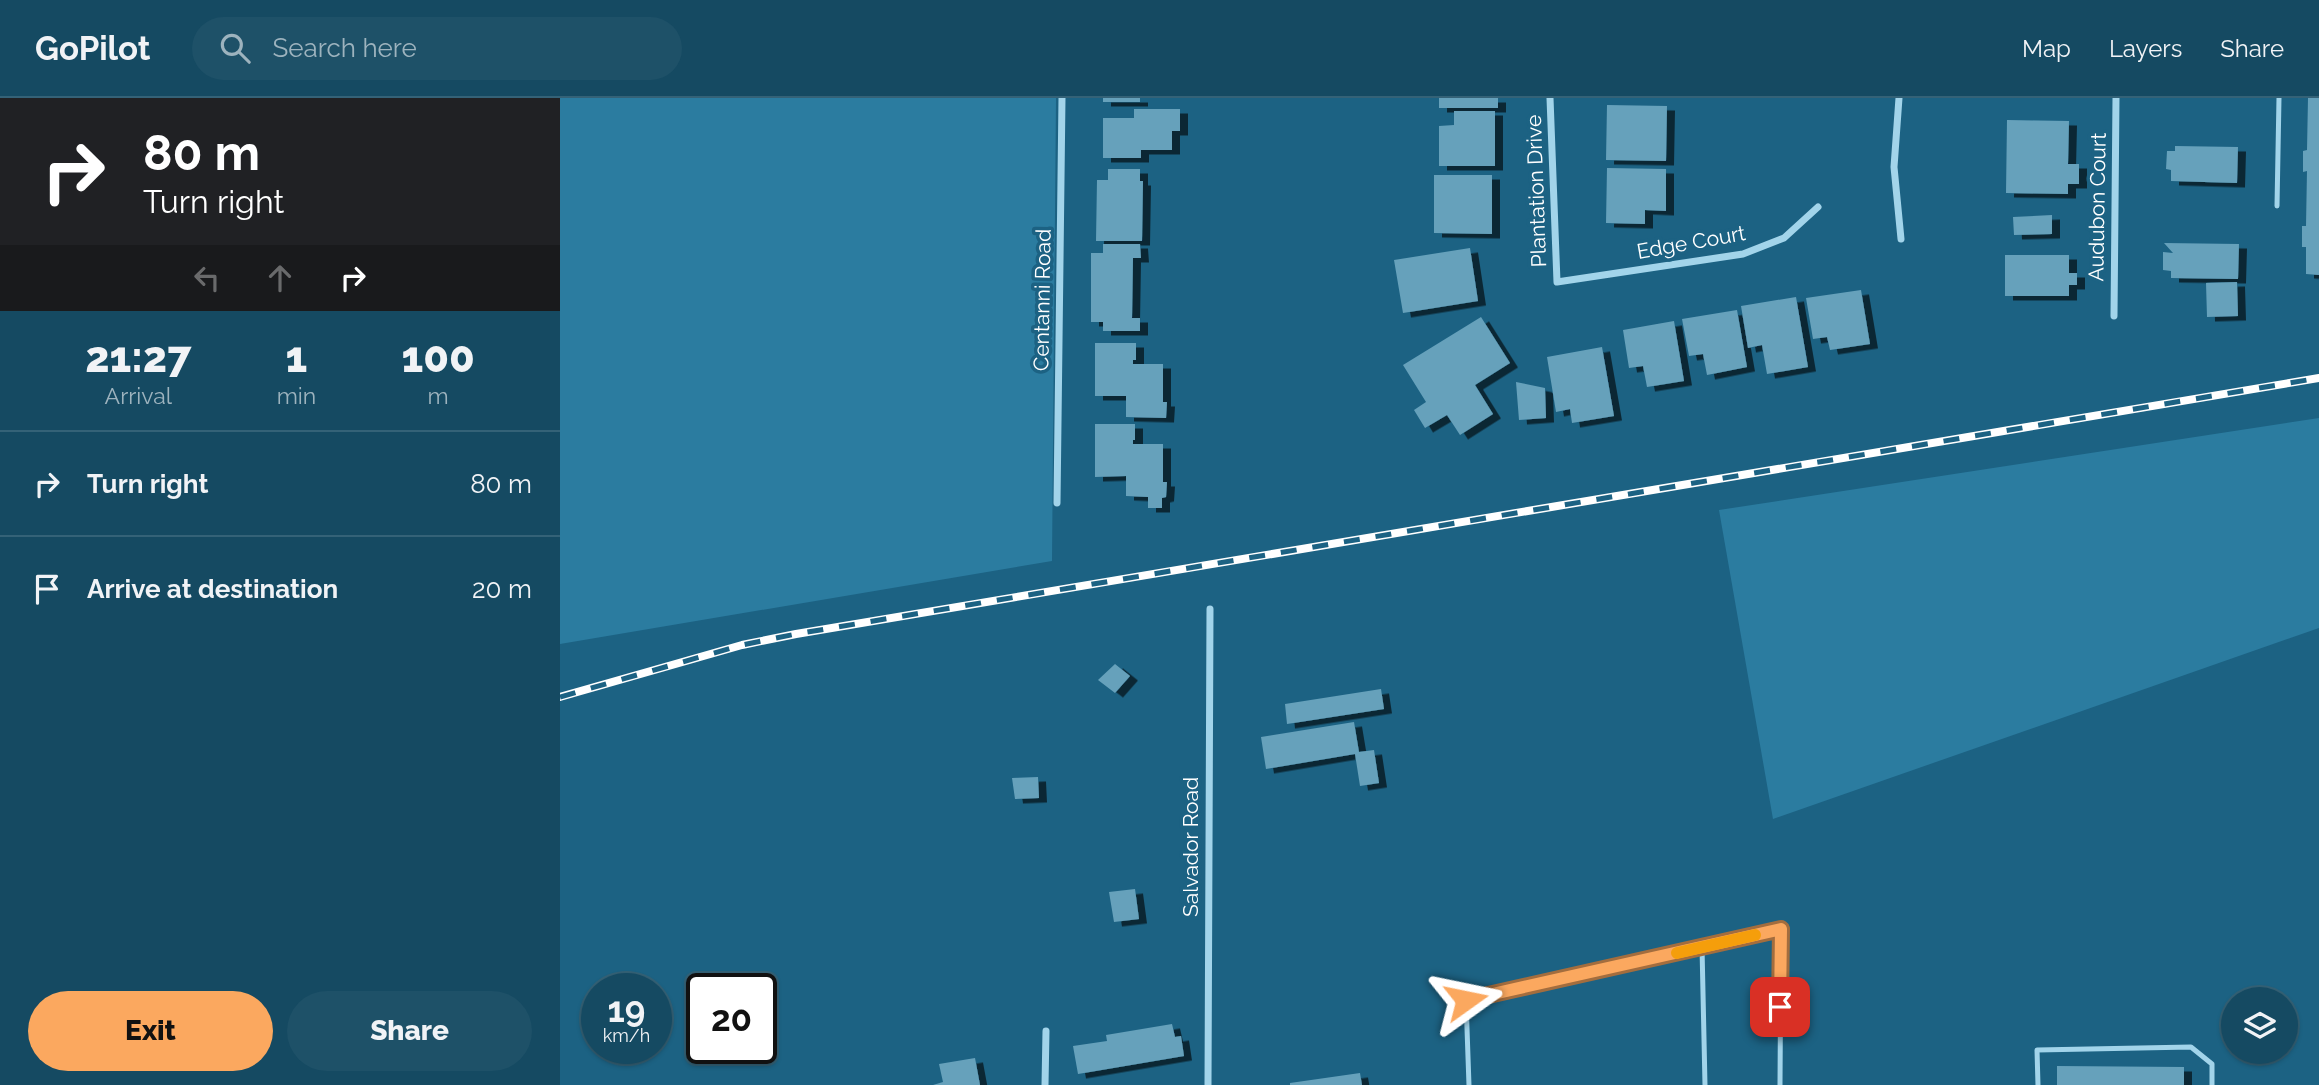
<!DOCTYPE html>
<style>
body{margin:0;font-family:Raleway,sans-serif;background:#1e5168;color:#f1f3f6;height:100vh;display:flex;flex-direction:column;font-size:26px;white-space:nowrap}
*{box-sizing:border-box;margin:0}
p{font-size:23px;color:#9db3be}
.icon{flex:none;width:38px;height:38px;fill:none;stroke:currentColor;stroke-width:2;stroke-linecap:round;stroke-linejoin:round}
.map{position:relative;flex:1;overflow:hidden}
.side{display:flex;flex-direction:column;background:#154a62;width:560px}
.side>*{flex:none}
.guide{background:#202124;color:#fff;overflow:hidden}
.controls{position:absolute;left:1661px;top:889px;display:grid;gap:14px}
.controls a{display:grid;place-items:center;width:77px;height:77px;border-radius:50%;background:#154a62;box-shadow:0 2px 5px #0004,0 0 0 2px #346277;font-size:35px}
.speed{position:absolute;left:21px;top:875px;display:flex;gap:14px;font-size:35px;font-weight:700;text-align:center}
.speed>*{display:grid;place-content:center;width:91px;height:91px;border-radius:50%;background:#154a62;box-shadow:0 2px 5px #0004,0 0 0 2px #346277;line-height:1}
.speed small{font-size:18px;font-weight:400}
.speed .limit{border:4px solid #111;border-radius:10px;background:#fff;color:#111}
.pin{position:absolute;display:grid;place-items:center;width:60px;height:60px;color:#fff;margin:-30px;border-radius:14px;box-shadow:0 4px 10px #0006}
.me{position:absolute;width:77px;margin:-38px;rotate:78deg;stroke-linejoin:round;filter:drop-shadow(0 0 5px #0008)}
.turn{display:flex;align-items:center;gap:24px;height:147px;padding:0 28px;font-size:32px}
.turn .icon{width:91px;height:91px;stroke-width:2.5}
.turn b{display:block;font-size:49px;line-height:60px}
.lanes{display:flex;align-items:center;height:66px;padding:0 28px;background:#0003;justify-content:center;gap:35px;direction:ltr}
.lanes .off{opacity:.35}
.eta{display:flex;justify-content:space-evenly;align-items:center;height:119px;text-align:center}
.eta b{font-size:42px;font-weight:800;line-height:49px}
.primary-button{display:flex;gap:14px;margin-top:auto;padding:14px 28px}
.primary-button a{flex:1;height:80px;border-radius:42px;background:#fba85f;color:#111;font-size:28px;font-weight:800;line-height:80px;text-align:center}
.primary-button a+a{background:#1e5168;color:#f1f3f6}
ul{padding:0;list-style:none}
li{display:flex;align-items:center;gap:21px;height:105px;padding:0 28px;border-top:2px solid #346277}
li div{flex:1}
li b{display:block;font-size:26px}
li em{font-style:normal}
header{display:flex;align-items:center;gap:42px;box-sizing:border-box;height:98px;padding:0 35px;background:#154a62;border-bottom:2px solid #346277}
header strong{font-size:33px}
nav{display:flex;gap:38px;margin-inline-start:auto;font-size:24px}
.search{width:490px;height:63px;background:#1e5168;display:flex;align-items:center;gap:18px;box-sizing:border-box;padding:0 24px;border-radius:38px;color:#9db3be;font-size:26px}
main{display:flex;flex:1;min-height:0}
.map>svg:first-child{display:block}
.green{fill:#2b7ca0}
.building{fill:#66a1bb;filter:url(#shadow)}
.lines{fill:none;stroke-linecap:round;stroke-linejoin:round}
.lane{stroke:#a2d4ea;stroke-width:5}
.street{stroke:#a2d4ea;stroke-width:7}
.rail-casing{stroke:#fff;stroke-width:8}
.rail{stroke:#1c6283;stroke-width:5;stroke-dasharray:16;stroke-linecap:butt}
.route-casing{stroke:#a36d3e;stroke-width:18}
.route{stroke:#fba85f;stroke-width:12}
.slow{stroke:#f59e0b;stroke-width:12}
.labels{text-anchor:middle;dominant-baseline:central;stroke-width:7;stroke-linejoin:round;paint-order:stroke}
.street-label{font-size:21px;fill:#fff;stroke:#1c6283}
</style>
<header>
<strong>GoPilot</strong>
<div class="search"><svg class="icon" aria-label="search" viewBox="0 0 24 24"><circle cx="10" cy="10" r="6"/><path d="M15 15l6 6"/></svg>Search here</div>
<nav><a>Map</a><a>Layers</a><a>Share</a></nav>
</header>
<main>
<section class="side">
<div class="guide">
<div class="turn"><svg class="icon" aria-label="right" viewBox="0 0 24 24"><path d="M7 20v-9h11M14 6l5 5-5 5"/></svg><div><b>80 m</b>Turn right</div></div>
<div class="lanes"><svg class="icon off" aria-label="left" viewBox="0 0 24 24"><path d="M17 20v-9H6M10 6l-5 5 5 5"/></svg><svg class="icon off" aria-label="ahead" viewBox="0 0 24 24"><path d="M12 20V5M6 11l6-6 6 6"/></svg><svg class="icon" aria-label="right" viewBox="0 0 24 24"><path d="M7 20v-9h11M14 6l5 5-5 5"/></svg></div>
</div>
<div class="eta">
<div><b>21:27</b><p>Arrival</p></div>
<div><b>1</b><p>min</p></div>
<div><b>100</b><p>m</p></div>
</div>
<ul>
<li><svg class="icon" aria-label="right" viewBox="0 0 24 24"><path d="M7 20v-9h11M14 6l5 5-5 5"/></svg><div><b>Turn right</b></div><em>80 m</em></li>
<li><svg class="icon" aria-label="arrive" viewBox="0 0 24 24"><path d="M6 21V4h12l-3 4 3 4H6"/></svg><div><b>Arrive at destination</b></div><em>20 m</em></li>
</ul>
<div class="primary-button"><a>Exit</a><a>Share</a></div>
</section>
<div class="map">
<svg width="1759" height="987" viewBox="0 0 1759 987">
<defs>
<filter id="shadow"><feDropShadow dx="8" dy="4.5" stdDeviation="0" flood-color="#0009"/></filter>
</defs>
<rect width="100%" height="100%" fill="#1c6283"/>
<!-- green -->
<path class="green" d="M0,0H496L492,463L0,546Z
M1759,320V530L1213,721L1159,412Z"/>
<!-- building -->
<path class="building" d="M543,0H580V4H543Z
M879,0H938V10H879Z
M1748,0H1759V177L1746,176V149H1742V128H1746L1747,73L1743,74V53L1747,52Z
M1047,7L1107,8L1106,63L1046,62Z
M574,11H620V33H612V52H581V60H543V20H574Z
M894,13H935V68H879V28L894,27Z
M1447,22L1509,23L1508,66H1519V86H1508V96L1446,95Z
M1615,48L1678,49L1677,85L1611,83V72L1606,71L1607,53H1615Z
M1047,70L1106,71V113L1085,112V126L1046,125Z
M548,71H580V83H583L582,143H536L537,82H548Z
M874,77H932V136L874,135Z
M1492,117V136L1454,137L1453,119Z
M1604,145L1679,146L1678,181L1611,180V173L1603,172V154L1613,155Z
M543,146H580L581,160H573L572,220H580V233H543V224H531V155H543Z
M910,150L918,203L843,215L834,162Z
M1445,157H1509V175H1517V187H1509V198H1445Z
M1677,184L1678,218L1647,219L1646,185Z
M1301,192L1310,246L1270,252L1267,239L1253,241L1246,200Z
M1236,199L1248,269L1207,276L1202,247L1188,250L1181,208Z
M1177,212L1187,269L1147,277L1143,256L1129,258L1122,221Z
M921,219L950,265L915,287L933,316L900,337L887,317L865,330L854,312L866,304L843,267Z
M1114,223L1124,283L1087,289L1083,268L1069,270L1063,232Z
M535,245H576V262H573V266H603V304H607L606,320L566,319V298H535Z
M1042,249L1054,318L1012,325L1010,311L996,314L987,259Z
M956,284L985,290L986,320L959,322Z
M535,326H575V342H573V346H603V384H607L606,399L602,400V410H588V399L566,398V378L535,379Z
M555,566L570,578L555,595L538,582Z
M821,591L824,611L727,626L725,606Z
M794,624L799,654L814,652L819,685L800,688L795,656L706,671L701,639Z
M478,679L479,700L455,701L452,680Z
M575,791L579,821L554,824L549,794Z
M612,926L615,939L621,938L624,958L518,976L513,948L547,943L546,937Z
M415,960L420,987H373L383,984L379,966Z
M1497,968L1624,969V987H1497Z
M800,975L802,987H730V985Z"/>
<g class="lines">
<!-- lane -->
<path class="lane" d="M1717,108L1719,0
M1142,849L1221,831L1220,987
M909,987L906,902L1142,849L1145,987
M1478,987L1477,952L1631,949L1652,966V987"/>
<!-- street -->
<path class="street" d="M990,0L997,184L1183,156L1224,140L1258,109
M1339,0L1334,69L1341,141
M1554,218L1556,0
M497,405L502,0
M485,987L486,933
M648,987L650,511"/>
<!-- rail casing -->
<g class="rail-casing">
<path id="rail" d="M0,599L182,547L236,536L1759,280"/>
</g>
<!-- rail -->
<use href="#rail" class="rail"/>
</g>
<g class="lines">
<!-- route casing -->
<g class="route-casing">
<path id="route" d="M906,902L1221,831L1220,909"/>
</g>
<!-- route -->
<use href="#route" class="route"/>
<!-- slow -->
<path class="slow" d="M1117,855L1195,837"/>
</g>
<g class="labels">
<!-- street labels -->
<g class="street-label">
<text transform="translate(976 93) rotate(-92)">Plantation Drive</text>
<text transform="translate(1537 109) rotate(-89)">Audubon Court</text>
<text transform="translate(1131 144) rotate(-10)">Edge Court</text>
<text transform="translate(482 202) rotate(-89)">Centanni Road</text>
<text transform="translate(630 749) rotate(-90)">Salvador Road</text>
</g>
</g>
</svg>
<div class="controls">
<a><svg class="icon" aria-label="layers" viewBox="0 0 24 24"><path d="M12 4l9 5-9 5-9-5zM3 14l9 5 9-5"/></svg></a>
</div>
<div class="speed"><div>19<small>km/h</small></div><div class="limit">20</div></div>
<div class="pin" style="left:1220px;top:909px;background:#d93025"><svg class="icon" aria-label="arrive" viewBox="0 0 24 24"><path d="M6 21V4h12l-3 4 3 4H6"/></svg></div>
<svg class="me" style="left:906px;top:902px" viewBox="-20 -20 40 40"><path d="M0-17L14 15 0 8-14 15z" fill="#fba85f" stroke="#fff" stroke-width="4"/></svg>
</div>
</main>
